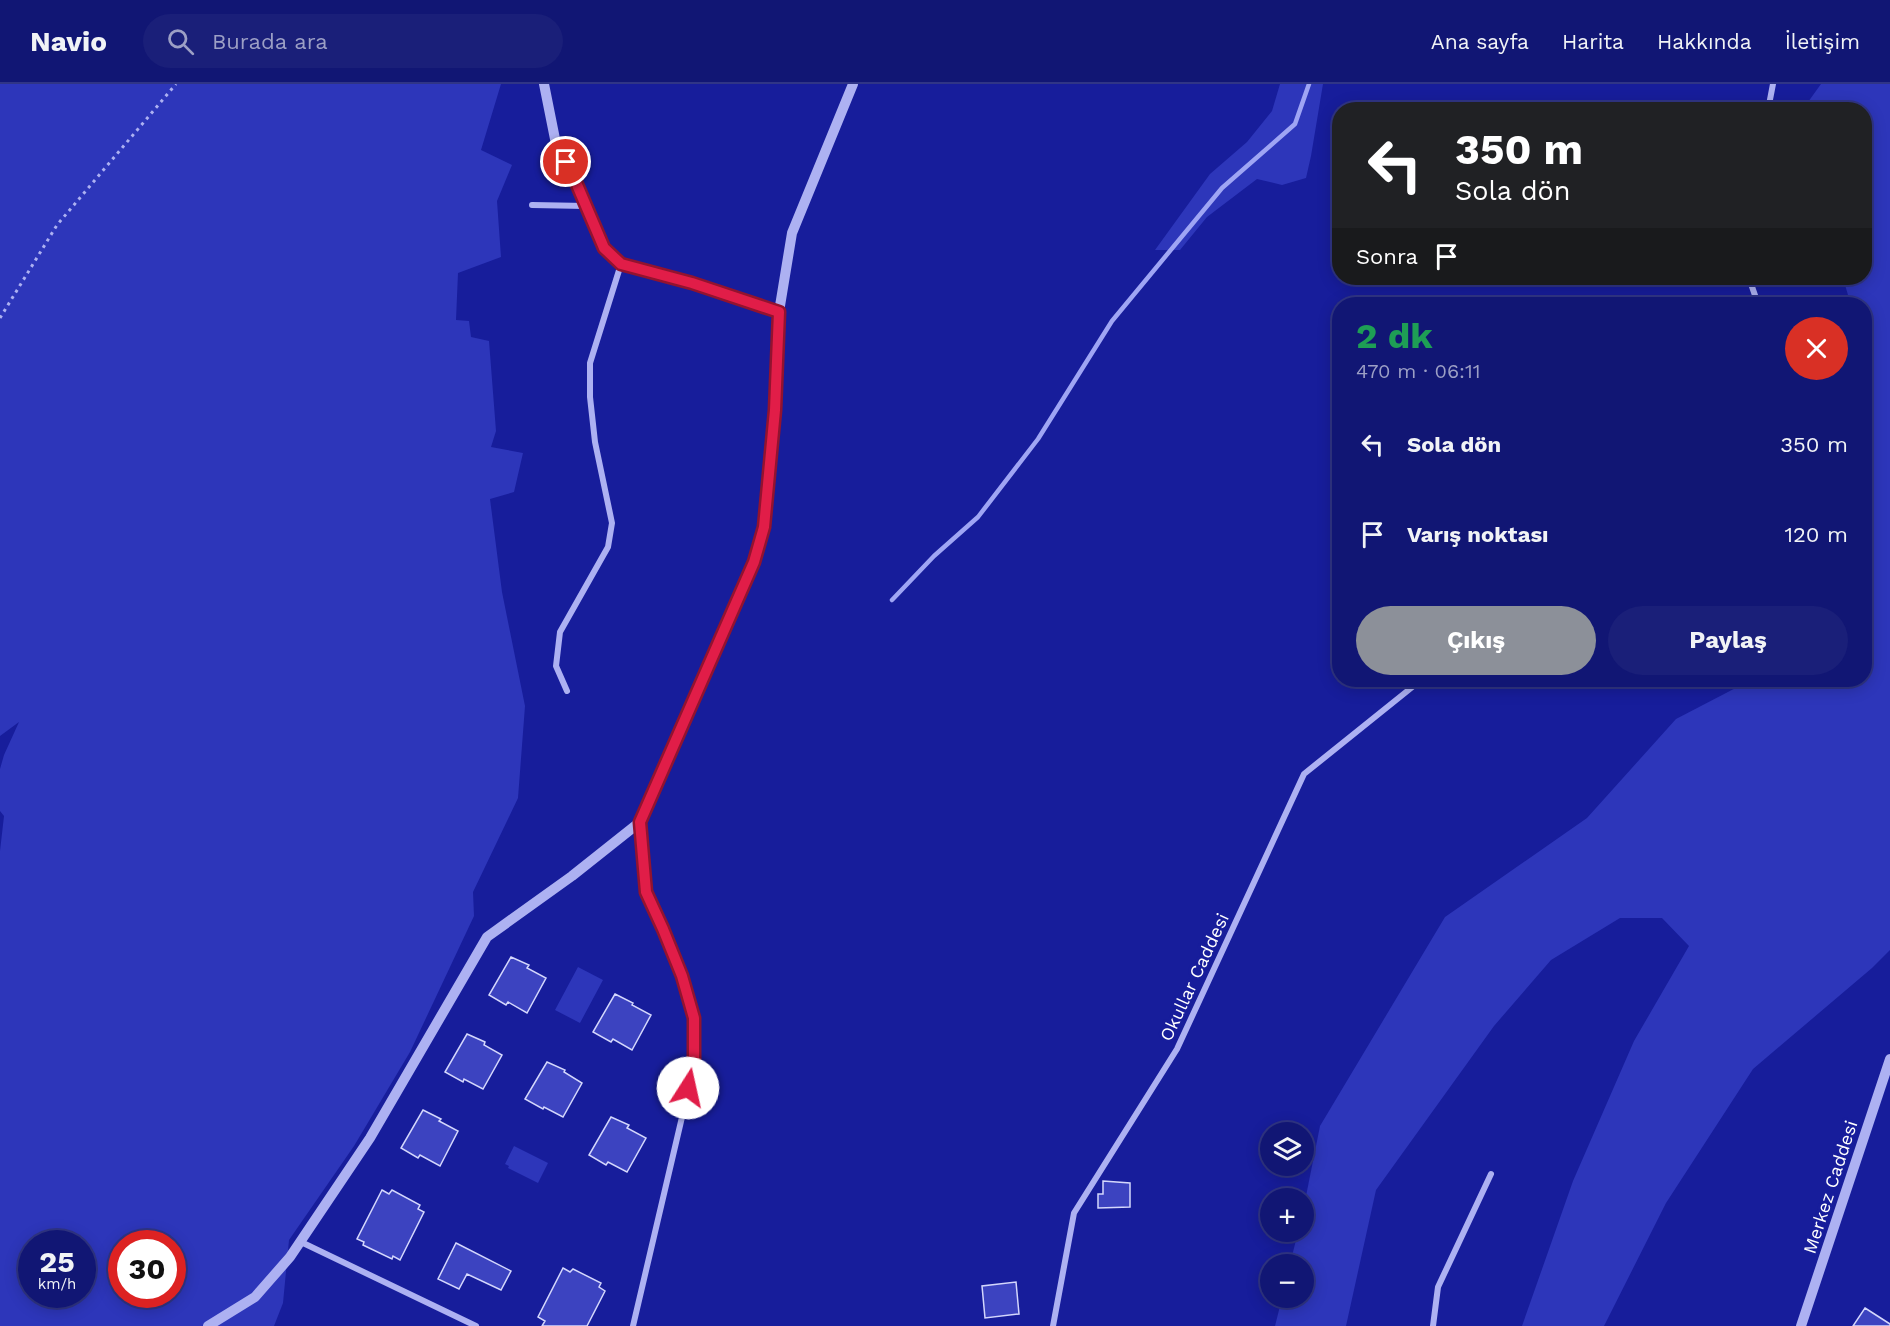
<!DOCTYPE html>
<html lang="tr">
<meta charset="utf-8">
<style>
body{margin:0;font-family:"Work Sans",sans-serif;background:#1a1f79;color:#f1f3f6;height:100vh;display:flex;flex-direction:column;font-size:22px;white-space:nowrap}
*{box-sizing:border-box;margin:0}
p{font-size:20px;color:#9c9fc5}
.icon{flex:none;width:33px;height:33px;fill:none;stroke:currentColor;stroke-width:2;stroke-linecap:round;stroke-linejoin:round}
.map{position:relative;flex:1;overflow:hidden}
.panel{position:absolute;left:1332px;top:213px;width:540px;height:390px;display:flex;flex-direction:column;background:#111674;border-radius:24px;box-shadow:0 3px 15px #0003,0 0 0 2px #303586}
.panel>*{flex:none}
.top-card{position:absolute;left:1332px;top:18px;width:540px;height:183px;border-radius:24px;box-shadow:0 3px 15px #0003,0 0 0 2px #303586;background:#202124;color:#fff;overflow:hidden}
.tools{position:absolute;left:1260px;top:1038px;display:grid;gap:12px}
.tools a{display:grid;place-items:center;width:54px;height:54px;border-radius:50%;background:#111674;box-shadow:0 3px 15px #0003,0 0 0 2px #303586;font-size:30px}
.speed{position:absolute;left:18px;top:1146px;display:flex;gap:12px;font-size:30px;font-weight:700;text-align:center}
.speed>*{display:grid;place-content:center;width:78px;height:78px;border-radius:50%;background:#111674;box-shadow:0 3px 15px #0003,0 0 0 2px #303586;line-height:1}
.speed small{font-size:15px;font-weight:400}
.speed .limit{border:9px solid #d22;background:#fff;color:#111}
.pin{position:absolute;display:grid;place-items:center;width:51px;height:51px;color:#fff;margin:-26px;border:3px solid #fff;border-radius:50%;box-shadow:0 2px 6px #0007}
.me{position:absolute;width:66px;margin:-33px;rotate:10deg;stroke-linejoin:round;filter:drop-shadow(0 0 4px #0008)}
.turn{display:flex;align-items:center;gap:21px;height:126px;padding:0 24px;font-size:27px}
.turn .icon{width:78px;height:78px;stroke-width:2.5}
.turn b{display:block;font-size:42px;line-height:51px}
.then{display:flex;align-items:center;height:57px;padding:0 24px;background:#0003;gap:12px;font-size:22px}
.round{display:grid;place-items:center;flex:none;width:63px;height:63px;border-radius:32px;background:#1a1f79}
.overview{display:flex;align-items:center;justify-content:space-between;height:102px;padding:0 24px}
h1{font-size:36px;font-weight:700;line-height:45px;color:#1e9e55}
.action{display:flex;gap:12px;margin-top:auto;padding:12px 24px}
.action a{flex:1;height:69px;border-radius:36px;background:#8c9099;color:#fff;font-size:24px;font-weight:700;line-height:69px;text-align:center}
.action a+a{background:#1a1f79;color:#f1f3f6}
ul{padding:0;list-style:none}
li{display:flex;align-items:center;gap:18px;height:90px;padding:0 24px}
li div{flex:1}
li b{display:block;font-size:22px}
li em{font-style:normal}
header{display:flex;align-items:center;gap:36px;box-sizing:border-box;height:84px;padding:0 30px;background:#111674;border-bottom:2px solid #303586}
header strong{font-size:28px}
nav{display:flex;gap:33px;margin-inline-start:auto;font-size:21px}
.search{width:420px;height:54px;background:#1a1f79;display:flex;align-items:center;gap:15px;box-sizing:border-box;padding:0 21px;border-radius:33px;color:#9c9fc5;font-size:22px}
.map>svg:first-child{display:block}
.green{fill:#2d36ba;fill-rule:evenodd}
.lines{fill:none;stroke-linecap:round;stroke-linejoin:round}
.stream{stroke:#9fa5f4;stroke-width:4.5}
.building{fill:#3c43c0;stroke:#d4d7fc;stroke-width:1.5}
.path{stroke:#adb1f2;stroke-width:3;stroke-dasharray:3 4.5;stroke-linecap:butt}
.minor{stroke:#adb1f2;stroke-width:6}
.tertiary{stroke:#adb1f2;stroke-width:10}
.route-casing{stroke:#92132f;stroke-width:15}
.route{stroke:#e11d48;stroke-width:10}
.labels{text-anchor:middle;dominant-baseline:central;stroke-width:6;stroke-linejoin:round;paint-order:stroke}
.street-label{font-size:18px;fill:#fff;stroke:#171d9b}
</style>
<header>
<strong>Navio</strong>
<div class="search"><svg class="icon" aria-label="search" viewBox="0 0 24 24"><circle cx="10" cy="10" r="6"/><path d="M15 15l6 6"/></svg>Burada ara</div>
<nav><a>Ana sayfa</a><a>Harita</a><a>Hakkında</a><a>İletişim</a></nav>
</header>
<div class="map">
<svg width="1890" height="1242" viewBox="0 0 1890 1242">
<rect width="100%" height="100%" fill="#171d9b"/>
<!-- green -->
<path class="green" d="M0,0H501L481,66L512,81L497,117L501,173L458,189L456,236L469,237L471,253L489,257L496,347L491,363L523,369L514,408L490,415L502,508L525,622L518,714L473,808L474,832L410,968L354,1062L289,1156L283,1219L274,1242H0V767L4,732L0,727V685L4,671L19,638L0,652ZM32,1160H82V1210H32ZM122,1160H172V1210H122Z
M1280,0H1323L1311,72L1306,94L1282,101L1257,95L1207,133L1180,166H1155L1210,90L1247,58L1272,27Z
M1821,0H1890V866L1872,884L1753,985L1666,1119L1604,1242H1522L1573,1097L1634,957L1689,862L1662,834H1620L1551,876L1494,942L1376,1106L1346,1242H1275L1282,1214H1304V1180H1290L1298,1148H1304V1122L1320,1042L1445,833L1587,734L1676,635L1751,596H1864V220H1816L1848,211L1843,194H1864V26L1803,25Z
M578,883L603,896L580,939L555,926Z
M514,1062L548,1079L538,1099L508,1084L509,1082L505,1080Z"/>
<g class="lines">
<!-- stream -->
<path class="stream" d="M892,516L934,472L978,433L1038,355L1112,237L1222,104L1295,40L1309,0"/>
</g>
<!-- building -->
<path class="building" d="M511,873L529,881L527,884L546,894L527,929L508,918L506,921L489,911Z
M615,910L633,919L632,921L651,931L632,966L613,955L611,958L593,948Z
M467,950L485,958L484,961L502,971L483,1005L464,995L463,998L445,988Z
M547,978L565,986L564,988L582,999L563,1033L544,1023L543,1025L525,1015Z
M423,1026L441,1035L439,1037L458,1047L440,1082L420,1071L418,1074L401,1064Z
M611,1033L629,1041L627,1044L646,1054L627,1088L608,1078L606,1081L589,1071Z
M1103,1097L1130,1099V1123L1098,1124V1110H1103Z
M382,1106L389,1110L392,1106L420,1121L418,1125L424,1128L400,1176L393,1172L392,1175L363,1161L364,1158L357,1155Z
M456,1159L511,1187L501,1206L467,1190L459,1205L438,1195Z
M563,1184L570,1188L573,1185L601,1199L599,1203L605,1207L587,1242H542L545,1237L538,1233Z
M1016,1198L1019,1230L985,1234L982,1202Z
M1865,1224L1890,1240V1242H1853Z"/>
<g class="lines">
<!-- path -->
<path class="path" d="M0,234L57,141L176,0"/>
<!-- minor -->
<path class="minor" d="M1768,26L1773,0
M532,121L586,122
M1749,194L1758,220
M567,607L556,582L560,548L608,463L612,439L595,358L590,313V279L621,180
M301,1158L476,1242
M633,1242L694,982V934L682,892L663,845L646,808L640,738
M1053,1242L1074,1129L1177,965L1304,690L1421,596
M1433,1242L1438,1203L1491,1090"/>
<!-- tertiary -->
<path class="tertiary" d="M544,0L556,60L575,96L604,164L621,180L692,199L779,228
M208,1242L255,1213L290,1173L370,1054L487,853L572,792L640,738L754,478L764,443L775,326L779,228L792,149L853,0
M1801,1242L1890,975"/>
</g>
<g class="lines">
<!-- route casing -->
<g class="route-casing">
<path id="route" d="M566,78L575,96L604,164L621,180L692,199L779,228L775,326L764,443L754,478L640,738L646,808L663,845L682,892L694,934V982L688,1004"/>
</g>
<!-- route -->
<use href="#route" class="route"/>
</g>
<g class="labels">
<!-- street labels -->
<g class="street-label">
<text transform="translate(1194 893) rotate(-65)">Okullar Caddesi</text>
<text transform="translate(1830 1103) rotate(-72)">Merkez Caddesi</text>
</g>
</g>
</svg>
<div class="tools">
<a><svg class="icon" aria-label="layers" viewBox="0 0 24 24"><path d="M12 4l9 5-9 5-9-5zM3 14l9 5 9-5"/></svg></a>
<a>+</a>
<a>−</a>
</div>
<div class="speed"><div>25<small>km/h</small></div><div class="limit">30</div></div>
<div class="pin" style="left:566px;top:78px;background:#d93025"><svg class="icon" aria-label="arrive" viewBox="0 0 24 24"><path d="M6 21V4h12l-3 4 3 4H6"/></svg></div>
<svg class="me" style="left:688px;top:1004px" viewBox="-20 -20 40 40"><circle r="19" fill="#fff"/><path d="M0-13L10 11 0 6-10 11z" fill="#e11d48"/></svg>
<div class="top-card">
<div class="turn"><svg class="icon" aria-label="left" viewBox="0 0 24 24"><path d="M17 20v-9H6M10 6l-5 5 5 5"/></svg><div><b>350 m</b>Sola dön</div></div>
<div class="then">Sonra<svg class="icon" aria-label="arrive" viewBox="0 0 24 24"><path d="M6 21V4h12l-3 4 3 4H6"/></svg></div>
</div>
<section class="panel">
<div class="overview"><div><h1>2 dk</h1><p>470 m · 06:11</p></div><a class="round" style="background:#d93025;color:#fff"><svg class="icon" aria-label="close" viewBox="0 0 24 24"><path d="M6 6l12 12M18 6L6 18"/></svg></a></div>
<ul>
<li><svg class="icon" aria-label="left" viewBox="0 0 24 24"><path d="M17 20v-9H6M10 6l-5 5 5 5"/></svg><div><b>Sola dön</b></div><em>350 m</em></li>
<li><svg class="icon" aria-label="arrive" viewBox="0 0 24 24"><path d="M6 21V4h12l-3 4 3 4H6"/></svg><div><b>Varış noktası</b></div><em>120 m</em></li>
</ul>
<div class="action"><a>Çıkış</a><a>Paylaş</a></div>
</section>
</div>
